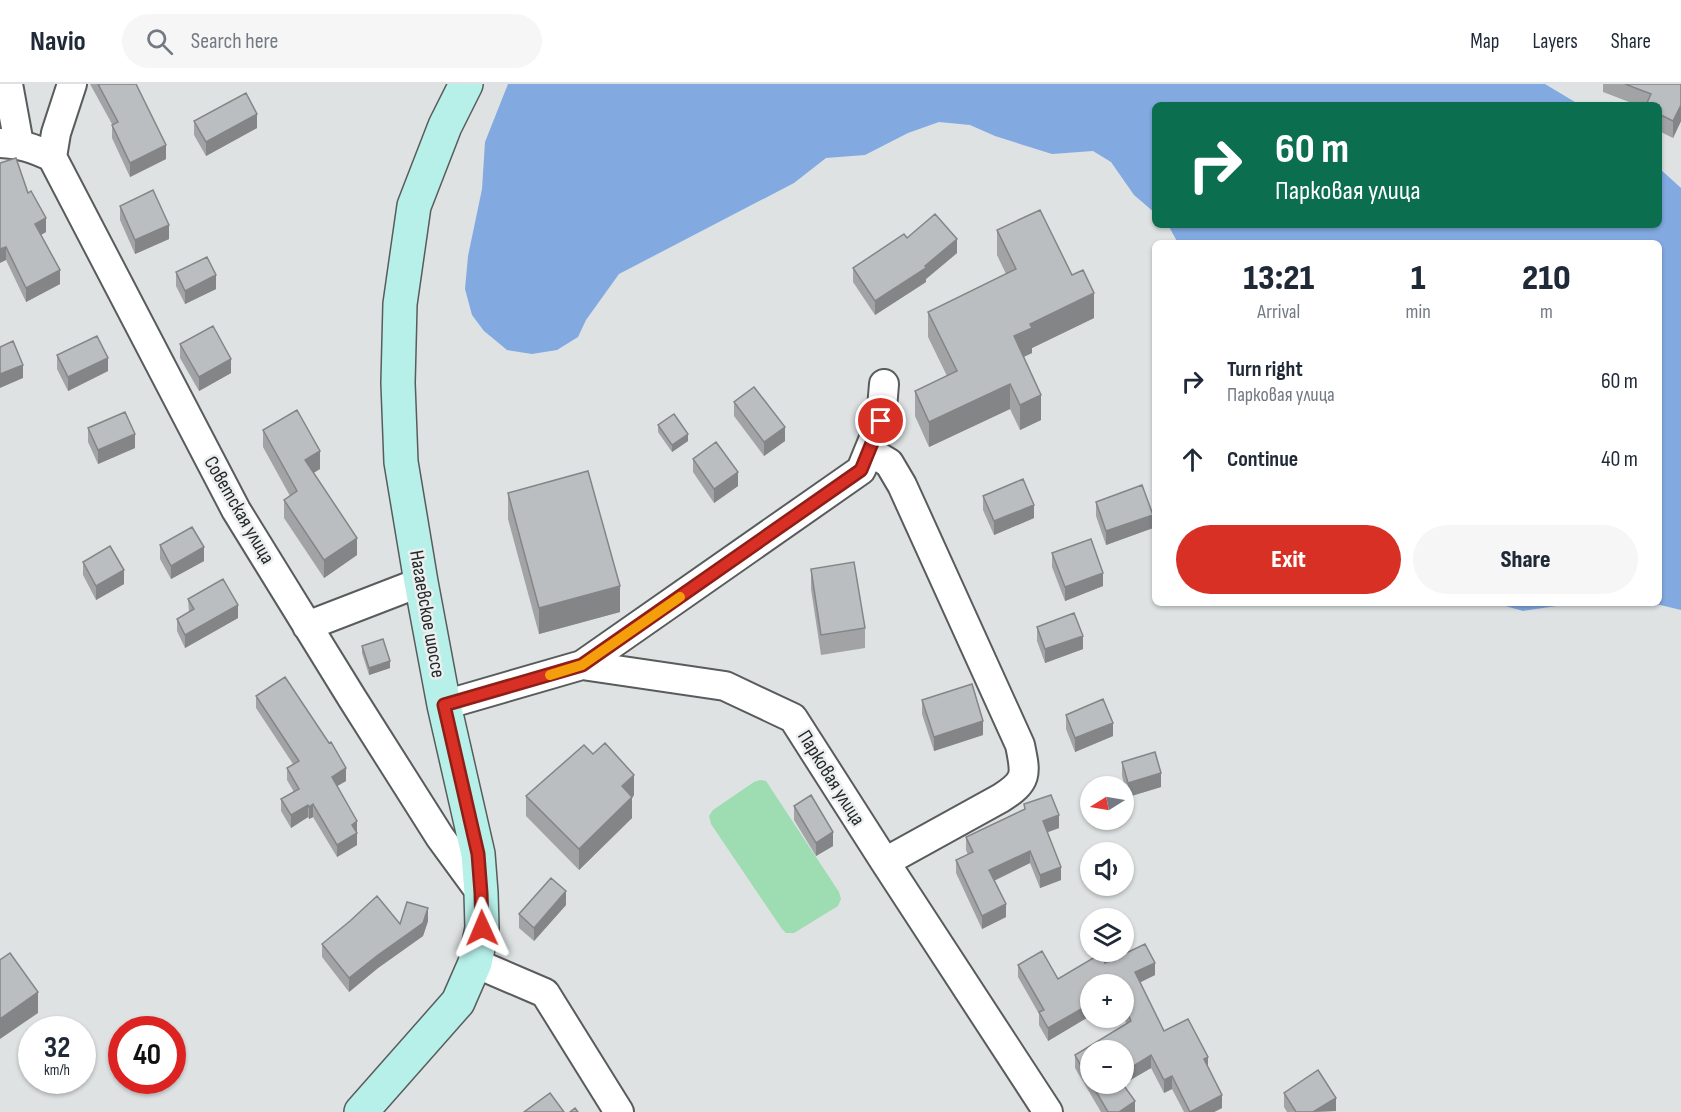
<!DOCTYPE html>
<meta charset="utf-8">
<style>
body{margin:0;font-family:"Sofia Sans Condensed",sans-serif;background:#f6f6f7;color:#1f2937;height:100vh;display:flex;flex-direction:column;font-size:22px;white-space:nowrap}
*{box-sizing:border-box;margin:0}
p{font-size:20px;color:#747a83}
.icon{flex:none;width:33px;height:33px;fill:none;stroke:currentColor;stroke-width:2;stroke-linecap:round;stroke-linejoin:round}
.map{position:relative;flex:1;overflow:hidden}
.drawer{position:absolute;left:1152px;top:156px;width:510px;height:366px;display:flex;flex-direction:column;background:#fff;border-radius:9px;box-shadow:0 2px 4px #0004}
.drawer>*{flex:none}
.top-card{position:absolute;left:1152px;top:18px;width:510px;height:126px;border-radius:9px;box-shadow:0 2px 4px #0004;background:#0b6e4f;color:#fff;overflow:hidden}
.needle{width:39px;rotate:259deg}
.fabs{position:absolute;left:1080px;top:692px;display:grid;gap:12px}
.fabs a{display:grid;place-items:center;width:54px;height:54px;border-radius:50%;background:#fff;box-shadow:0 2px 4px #0004;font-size:30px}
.speed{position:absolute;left:18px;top:932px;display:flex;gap:12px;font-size:30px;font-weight:700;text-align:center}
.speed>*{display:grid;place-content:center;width:78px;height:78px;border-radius:50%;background:#fff;box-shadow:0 2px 4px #0004;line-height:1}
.speed small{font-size:15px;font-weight:400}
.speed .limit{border:9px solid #d22;background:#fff;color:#111}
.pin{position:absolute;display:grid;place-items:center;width:51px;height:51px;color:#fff;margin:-26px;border:3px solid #fff;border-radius:50%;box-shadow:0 2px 6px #0007}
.me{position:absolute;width:66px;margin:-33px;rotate:359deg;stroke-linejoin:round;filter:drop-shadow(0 0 4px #0008)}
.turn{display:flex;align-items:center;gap:21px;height:126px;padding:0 24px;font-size:27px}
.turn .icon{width:78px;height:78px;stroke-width:2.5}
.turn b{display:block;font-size:42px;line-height:51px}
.eta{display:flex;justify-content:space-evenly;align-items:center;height:102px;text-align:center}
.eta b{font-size:36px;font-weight:800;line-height:42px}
.action{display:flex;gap:12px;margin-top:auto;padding:12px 24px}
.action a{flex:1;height:69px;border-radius:36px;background:#d93025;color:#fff;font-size:24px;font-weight:800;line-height:69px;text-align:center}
.action a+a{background:#f6f6f7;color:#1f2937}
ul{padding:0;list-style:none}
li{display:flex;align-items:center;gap:18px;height:78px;padding:0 24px}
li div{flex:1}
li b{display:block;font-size:22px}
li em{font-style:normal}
header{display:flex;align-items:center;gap:36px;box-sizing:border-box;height:84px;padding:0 30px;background:#fff;border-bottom:2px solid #e0e1e3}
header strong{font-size:28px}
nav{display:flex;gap:33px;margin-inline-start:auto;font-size:21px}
.search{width:420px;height:54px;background:#f6f6f7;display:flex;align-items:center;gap:15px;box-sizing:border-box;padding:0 21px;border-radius:33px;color:#747a83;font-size:22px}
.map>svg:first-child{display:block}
.green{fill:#9edcb2}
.water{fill:#82aae1}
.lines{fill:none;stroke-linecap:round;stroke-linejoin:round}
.street-casing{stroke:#595c5d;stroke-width:32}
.secondary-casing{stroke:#595c5d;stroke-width:36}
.street{stroke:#fff;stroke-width:28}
.secondary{stroke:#b6f0e8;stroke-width:33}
.wall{fill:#a1a3a5;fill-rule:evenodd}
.shaded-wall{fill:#838586}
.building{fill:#bbbec0;stroke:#838586;stroke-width:1.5}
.route-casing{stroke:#8d1f18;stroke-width:15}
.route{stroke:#d93025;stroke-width:10}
.slow{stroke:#f59e0b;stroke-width:10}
.labels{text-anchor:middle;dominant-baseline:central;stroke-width:5;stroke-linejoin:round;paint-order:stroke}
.street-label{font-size:20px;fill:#262828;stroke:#ebefef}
</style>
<header>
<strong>Navio</strong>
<div class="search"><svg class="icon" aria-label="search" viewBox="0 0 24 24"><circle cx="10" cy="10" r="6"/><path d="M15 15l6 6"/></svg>Search here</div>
<nav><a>Map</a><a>Layers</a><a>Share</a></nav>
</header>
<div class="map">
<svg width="1681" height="1028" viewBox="0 0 1681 1028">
<rect width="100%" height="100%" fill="#dee2e2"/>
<!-- green -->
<path class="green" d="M760,696L766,697L839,808L841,815L838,822L794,849H786L782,845L711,740L709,732L713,726L754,698Z"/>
<!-- water -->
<path class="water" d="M508,0H1545L1580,21H1155V129L1134,111L1111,78L1093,67L1052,70L995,52L970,41L939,38L908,49L865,71L826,74L794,99L619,190L586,236L578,253L557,266L532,270L507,266L484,247L472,231L465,205L468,172L482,105L485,58Z
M1659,84L1681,104V526L1652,519H1659V159H1178L1168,141H1659Z
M1495,519H1577L1523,527Z"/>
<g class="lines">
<!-- street casing -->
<g class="street-casing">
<path id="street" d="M8,0L19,60
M0,59C21,60 33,64 52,73L236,426L352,614L440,753L481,809
M52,73L56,49L72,0
M869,367L889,379L902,401L1020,661C1026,690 1028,697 1001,714L885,778
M307,542L421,498
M582,581L861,386L881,337L884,300
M444,621L582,581L725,602L793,634L885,778L1048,1028
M475,879L545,909L619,1028"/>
</g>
<!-- secondary casing -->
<g class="secondary-casing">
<path id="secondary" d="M361,1028L458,918L475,879L482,844L481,809L478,770L444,621L421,498L401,378L398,299L400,220L414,122L445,42L466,0"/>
</g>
<!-- street -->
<use href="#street" class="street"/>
<!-- secondary -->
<use href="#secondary" class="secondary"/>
</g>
<!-- wall -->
<path class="wall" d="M90,0H136L166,75L130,93L112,54V40Z
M1603,0H1681V37L1673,54L1659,47V21H1637L1603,8Z
M194,37L257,44L206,72L194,51Z
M0,79L28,109L46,148L41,151L60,200L26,218L6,176Z
M120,122L169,155L135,170L120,136Z
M997,146L1072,191L1094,234L1032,264V269L1024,273L1041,336L1020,346L1010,325L929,363L915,332V307L947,292L928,253V228L1006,190L997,171Z
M907,154L957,169L926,195V198L875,231L853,198V184Z
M176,188L216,205L185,220L176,202Z
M180,260L231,289L199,307L180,274Z
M57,271L108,287L68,307L57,285Z
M734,318L785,357L764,372L734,332Z
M658,341L688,357L672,368L658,348Z
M88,344L135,364L98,380L88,358Z
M263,346L320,385L313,389L357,471L324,494L284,434V416L290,412L263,363Z
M693,375L738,402L714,419L693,388Z
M508,409L620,528L539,550L508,435Z
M983,412L1034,434L994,451L983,426Z
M1096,418L1153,444L1106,461L1096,432Z
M160,461L204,477L171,495L160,475Z
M1052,469L1103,502L1065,517L1052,483Z
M83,478L124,500L96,516L83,491Z
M811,485L865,544V564L821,571L811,505Z
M188,515L238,534L185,564L177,547V535L189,528Z
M1037,543L1083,565L1045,579L1037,557Z
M362,562L390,584L369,591L362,569Z
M256,612L346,697L337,702L357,737V761L337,773L313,733L309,735L308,733L291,744L281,727V715L294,708L287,696V684L293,680L256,624Z
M922,616L983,651L934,667L922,630Z
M1066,631L1113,652L1075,668L1066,645Z
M1122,678L1161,703L1128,713L1122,692Z
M634,711L632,714V734L579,786L526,732V712Z
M1024,720L1059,744L1047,748L1061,796L1040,804L1030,779L994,797L1006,833L982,845L956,789V776L968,771L966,766V753L1024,726Z
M794,722L833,762L816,772L794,736Z
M566,821L534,857L519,844V830Z
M428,837L423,852L378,884L349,908L322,873V860L400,840Z
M1105,879L1155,891L1140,898L1164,947L1208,983L1222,1024L1214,1028H1184L1172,1005L1164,1009L1151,984L1123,1000L1135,1028H1101L1075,984V971L1127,940L1123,933L1124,900H1090V932L1048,957L1039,941V930L1018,893V881L1058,895ZM1090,966L1124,999H1090Z
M1284,1009L1336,1027L1287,1028L1284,1023Z"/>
<!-- shaded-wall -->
<path class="shaded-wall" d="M1681,21V37L1673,54V37Z
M257,30V44L206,72V58Z
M166,61V75L130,93V79Z
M46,134V148L35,154V140Z
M169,141V155L135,170V156Z
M957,155V169L926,195V198L875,231V217L925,182Z
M6,163V176L0,179V165Z
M60,186V200L26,218V204Z
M216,191V205L185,220V207Z
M1094,209V234L1032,264V269L1014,277V252L1030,240Z
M108,274V287L68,307V293Z
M231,275V289L199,307V293Z
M23,281V294L0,304V290Z
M1010,300V325L929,363V338Z
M1041,311V336L1020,346V321Z
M785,343V357L764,372V358Z
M135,350V364L98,380V366Z
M688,350V357L672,368V361Z
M320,367V385L305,394V376Z
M738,388V402L714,419V405Z
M1034,421V434L994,451V437Z
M1153,431V444L1106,461V447Z
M357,454V471L324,494V476Z
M204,463V477L171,495V482Z
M124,486V500L96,516V502Z
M1103,489V502L1065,517V503Z
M620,502V528L539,550V524Z
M238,521V534L185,564V551Z
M1083,552V565L1045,579V565Z
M390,577V584L369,591V584Z
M983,637V651L934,667V653Z
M1113,639V652L1075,668V654Z
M346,684V697L332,705V693Z
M1161,689V703L1128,713V699Z
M634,691V711L632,714V734L579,786V765L622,702Z
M313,720V733L309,735V723Z
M308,721V733L291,744V731Z
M1059,731V744L1043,750V737Z
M357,737V761L337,773V761L352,741Z
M833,748V762L816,772V759Z
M1030,767V779L989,799V786Z
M1061,783V796L1040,804V791Z
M566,807V821L534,857V844Z
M1006,820V833L982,845V832Z
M428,824V837L423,852L378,884L349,908V894Z
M1155,879V891L1135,901V888Z
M38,908V929L0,955V935Z
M1090,920V932L1048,957V944Z
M1151,971V984L1117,1004V999H1124V988Z
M1208,973V986L1204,975Z
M1172,992V1005L1164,1009V996Z
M1222,1011V1024L1214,1028H1190Z
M1336,1014V1027L1313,1028Z
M1135,1017V1028H1119Z"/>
<!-- building -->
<path class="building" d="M98,0H136L166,61L130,79L112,41L118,38Z
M1625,0H1681V21L1673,37L1659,30V21H1646L1651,10Z
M246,9L257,30L206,58L194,37Z
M16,74L28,109L31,107L46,134L35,140L60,186L26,204L6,163L0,165V79Z
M153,106L169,141L135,156L120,122Z
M1040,126L1072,191L1083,186L1094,209L1030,240L1032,244L1014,252L1041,311L1020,321L1010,300L929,338L915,307L957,287L928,228L1016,185L997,146Z
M935,130L957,155L925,182L926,184L875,217L853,184L904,150L907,154Z
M207,173L216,191L185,207L176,188Z
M213,242L231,275L199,293L180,260Z
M97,252L108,274L68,293L57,271Z
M13,257L23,281L0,290V263Z
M754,303L785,343L764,358L734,318Z
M297,326L320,367L305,376L357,454L324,476L284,416L297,407L263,346Z
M125,328L135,350L98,366L88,344Z
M674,330L688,350L672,361L658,341Z
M716,358L738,388L714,405L693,375Z
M588,387L620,502L539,524L508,409Z
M1023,395L1034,421L994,437L983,412Z
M1142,401L1153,431L1106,447L1096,418Z
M192,443L204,463L171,482L160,461Z
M1091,455L1103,489L1065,503L1052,469Z
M110,462L124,486L96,502L83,478Z
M854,478L865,544L821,551L811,485Z
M223,495L238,521L185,551L177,535L194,525L188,515Z
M1074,529L1083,552L1045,565L1037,543Z
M383,555L390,577L369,584L362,562Z
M285,593L329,659L331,658L346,684L332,693L357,737L352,741L357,749L337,761L313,720L309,723L308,721L291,731L281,715L299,705L287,684L299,677L256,612Z
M972,600L983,637L934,653L922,616Z
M1103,615L1113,639L1075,654L1066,631Z
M605,659L634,691L622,702L632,713L579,765L526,712L584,661L593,670Z
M1155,668L1161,689L1128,699L1122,678Z
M811,711L833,748L816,759L794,722Z
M1051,711L1059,731L1043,737L1061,783L1040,791L1030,767L989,786L1006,820L982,832L956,776L973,768L966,753L1025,725L1024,720Z
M551,794L566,807L534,844L519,830Z
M377,812L400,840L407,818L428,824L423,839L378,871L349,894L322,860L350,837Z
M1145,860L1155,879L1135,888L1164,947L1188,935L1208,973L1204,975L1222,1011L1190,1028L1172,992L1164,996L1151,971L1124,988V966H1090V998L1075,971L1131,937L1124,921V900H1090V920L1048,944L1039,928L1044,926L1018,881L1042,867L1058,895L1100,870L1105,879Z
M10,869L38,908L0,935V876Z
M1318,986L1336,1014L1313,1028H1296L1284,1009Z
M1091,999H1122L1135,1017L1119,1028H1108Z
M550,1009L564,1028H524Z
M575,1024L578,1028H570Z"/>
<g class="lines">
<!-- route casing -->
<g class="route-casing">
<path id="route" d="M482,844L481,809L478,770L444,621L582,581L861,386L881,337"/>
</g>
<!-- route -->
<use href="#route" class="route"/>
<!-- slow -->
<path class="slow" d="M550,591L582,581L680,513"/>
</g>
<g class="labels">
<!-- street labels -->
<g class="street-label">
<text transform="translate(239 426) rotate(60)">Советская улица</text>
<text transform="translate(427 530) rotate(80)">Нагаевское шоссе</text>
<text transform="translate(831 694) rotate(58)">Парковая улица</text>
</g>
</g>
</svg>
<div class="fabs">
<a><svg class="needle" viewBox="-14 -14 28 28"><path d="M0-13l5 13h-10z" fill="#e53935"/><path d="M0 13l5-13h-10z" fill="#747a83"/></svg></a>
<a><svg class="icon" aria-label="sound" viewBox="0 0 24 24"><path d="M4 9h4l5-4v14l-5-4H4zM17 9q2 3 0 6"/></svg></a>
<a><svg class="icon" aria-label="layers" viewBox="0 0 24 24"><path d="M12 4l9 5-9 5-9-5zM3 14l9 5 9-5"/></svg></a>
<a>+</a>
<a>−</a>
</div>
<div class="speed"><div>32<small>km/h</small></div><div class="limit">40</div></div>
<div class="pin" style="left:881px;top:337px;background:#d93025"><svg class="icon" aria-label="arrive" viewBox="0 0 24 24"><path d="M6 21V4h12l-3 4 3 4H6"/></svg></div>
<svg class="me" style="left:482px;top:844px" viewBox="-20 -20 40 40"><path d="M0-17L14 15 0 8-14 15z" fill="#d93025" stroke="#fff" stroke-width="4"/></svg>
<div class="top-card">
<div class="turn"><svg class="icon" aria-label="right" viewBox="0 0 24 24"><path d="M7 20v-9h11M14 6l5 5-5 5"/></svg><div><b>60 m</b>Парковая улица</div></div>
</div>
<section class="drawer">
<div class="eta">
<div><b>13:21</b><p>Arrival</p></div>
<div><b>1</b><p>min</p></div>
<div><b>210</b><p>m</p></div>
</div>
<ul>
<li><svg class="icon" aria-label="right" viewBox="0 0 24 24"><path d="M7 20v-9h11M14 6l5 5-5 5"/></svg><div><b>Turn right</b><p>Парковая улица</p></div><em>60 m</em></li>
<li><svg class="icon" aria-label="ahead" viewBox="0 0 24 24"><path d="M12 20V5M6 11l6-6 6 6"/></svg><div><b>Continue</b></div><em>40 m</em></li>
</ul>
<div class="action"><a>Exit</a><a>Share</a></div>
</section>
</div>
